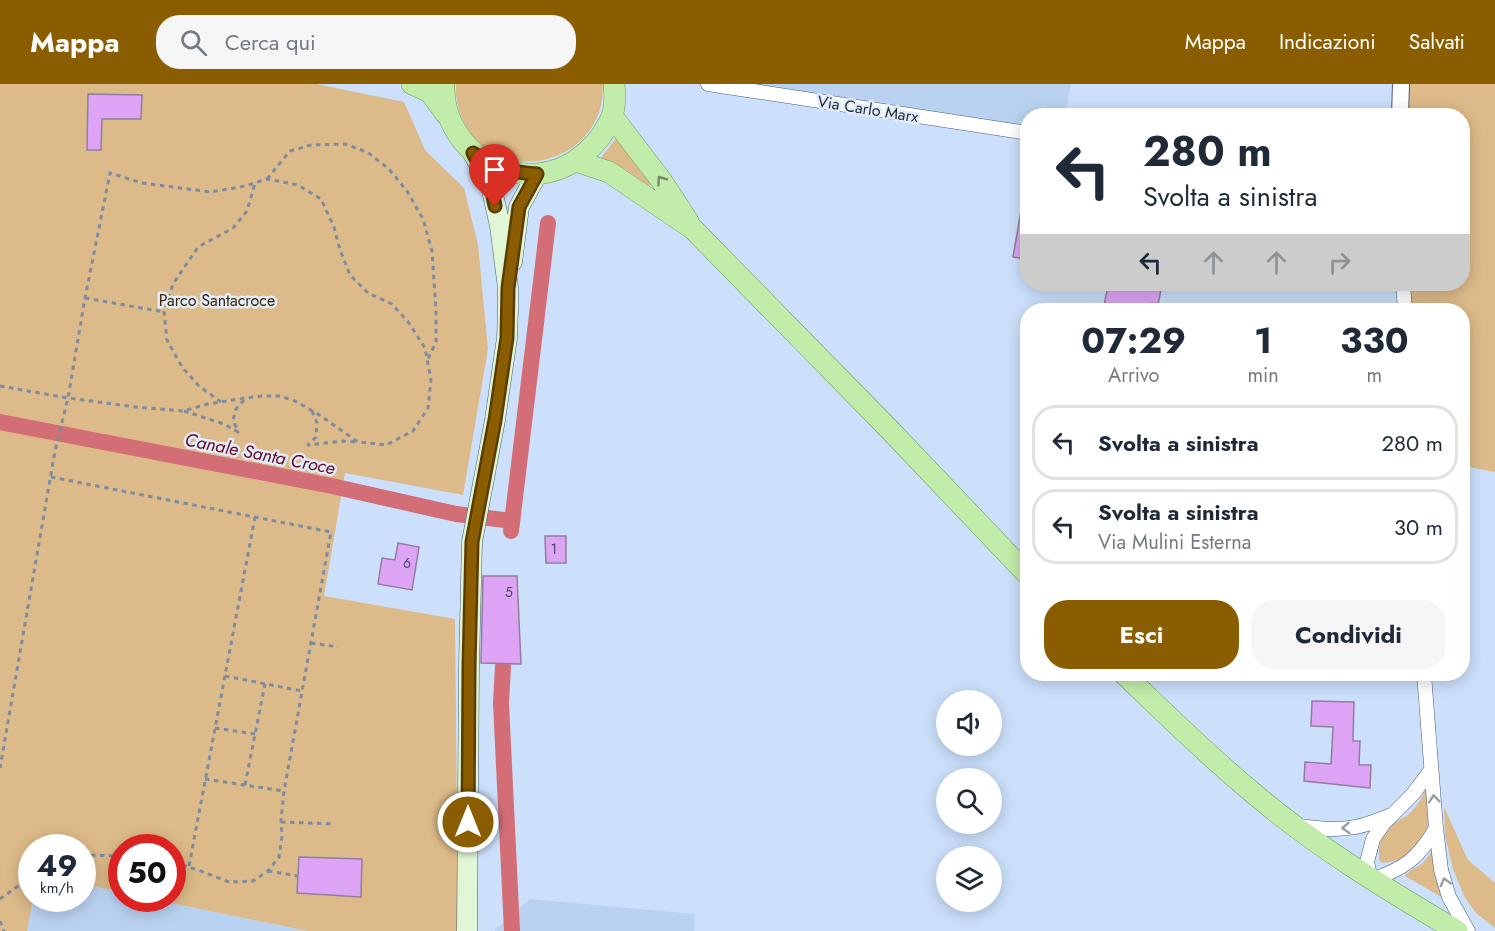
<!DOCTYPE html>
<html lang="it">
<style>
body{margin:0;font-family:Jost,sans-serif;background:#f6f6f7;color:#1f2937;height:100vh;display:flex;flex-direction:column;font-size:22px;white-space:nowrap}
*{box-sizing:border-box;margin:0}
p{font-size:20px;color:#747a83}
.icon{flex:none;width:33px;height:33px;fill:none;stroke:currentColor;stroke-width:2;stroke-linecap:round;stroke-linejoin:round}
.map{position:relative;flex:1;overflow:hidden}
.sheet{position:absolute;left:1020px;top:219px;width:450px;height:378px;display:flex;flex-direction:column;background:#fff;border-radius:24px;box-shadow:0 3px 15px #0003}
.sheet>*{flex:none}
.banner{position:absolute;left:1020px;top:24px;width:450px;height:183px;border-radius:24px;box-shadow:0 3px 15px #0003;background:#fff;color:#1f2937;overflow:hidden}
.controls{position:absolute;left:936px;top:606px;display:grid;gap:12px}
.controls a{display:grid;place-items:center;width:66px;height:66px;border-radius:50%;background:#fff;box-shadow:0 3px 15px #0003;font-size:30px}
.speed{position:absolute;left:18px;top:750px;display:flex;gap:12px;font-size:30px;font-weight:700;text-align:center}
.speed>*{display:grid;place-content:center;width:78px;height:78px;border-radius:50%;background:#fff;box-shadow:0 3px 15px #0003;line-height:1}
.speed small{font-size:15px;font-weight:400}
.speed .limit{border:9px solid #d22;background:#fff;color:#111}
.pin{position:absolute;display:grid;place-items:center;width:51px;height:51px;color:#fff;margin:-62px -26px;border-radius:50% 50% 50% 0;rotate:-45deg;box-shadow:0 0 6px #0007}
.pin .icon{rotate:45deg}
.me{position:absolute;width:66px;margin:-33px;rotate:0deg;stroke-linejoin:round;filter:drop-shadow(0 0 4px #0008)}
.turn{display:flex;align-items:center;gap:21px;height:126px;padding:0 24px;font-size:27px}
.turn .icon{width:78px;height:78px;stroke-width:2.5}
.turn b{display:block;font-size:42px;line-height:51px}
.lanes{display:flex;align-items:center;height:57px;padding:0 24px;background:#0003;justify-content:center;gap:30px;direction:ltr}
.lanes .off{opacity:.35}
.eta{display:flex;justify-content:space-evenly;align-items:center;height:102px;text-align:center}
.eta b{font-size:36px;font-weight:700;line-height:42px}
.action{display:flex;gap:12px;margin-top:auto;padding:12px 24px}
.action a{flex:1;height:69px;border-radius:24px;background:#8b5d01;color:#fff;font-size:24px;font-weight:700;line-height:69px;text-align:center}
.action a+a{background:#f6f6f7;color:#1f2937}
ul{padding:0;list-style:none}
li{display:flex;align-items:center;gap:18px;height:75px;margin:0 12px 9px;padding:0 12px;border:3px solid #e0e1e3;border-radius:24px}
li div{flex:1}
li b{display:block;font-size:22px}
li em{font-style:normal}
header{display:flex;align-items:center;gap:36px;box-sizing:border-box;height:84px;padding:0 30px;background:#8b5d01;color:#fff}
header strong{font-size:28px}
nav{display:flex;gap:33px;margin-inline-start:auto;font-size:21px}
.search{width:420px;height:54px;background:#f6f6f7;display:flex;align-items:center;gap:15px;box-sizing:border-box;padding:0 21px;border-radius:24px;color:#747a83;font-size:22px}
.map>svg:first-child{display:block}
.built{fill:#bad2f1}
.green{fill:#ddba89}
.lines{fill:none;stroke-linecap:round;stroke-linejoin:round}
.canal{stroke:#d36e77;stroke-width:16}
.building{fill:#dda4f5;stroke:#937d9d;stroke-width:1.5}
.minor-casing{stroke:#455b77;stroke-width:15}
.tertiary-casing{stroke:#455b77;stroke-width:18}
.secondary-casing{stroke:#455b77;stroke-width:21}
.primary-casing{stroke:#6e9f5c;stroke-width:22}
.path{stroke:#7d8ca1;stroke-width:3;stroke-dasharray:4.5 4.5;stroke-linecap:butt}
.minor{stroke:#fff;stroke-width:14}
.tertiary{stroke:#fff;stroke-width:16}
.secondary{stroke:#e0f6d5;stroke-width:20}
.primary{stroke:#c2ecaa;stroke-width:21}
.oneway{stroke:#708a6e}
.oneway2{stroke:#9a9ea3}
.route-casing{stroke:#5a3c01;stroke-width:15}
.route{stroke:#8b5d01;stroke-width:10}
.labels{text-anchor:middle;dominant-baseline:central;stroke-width:5;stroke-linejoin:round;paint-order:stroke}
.number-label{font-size:14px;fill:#4e4664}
.street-label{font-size:16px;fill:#1e2733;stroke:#e2ecfa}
.park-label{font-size:16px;fill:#3c2500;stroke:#e2ecfa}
.water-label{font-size:18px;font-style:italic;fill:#65061e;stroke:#e2ecfa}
</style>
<header>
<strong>Mappa</strong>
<div class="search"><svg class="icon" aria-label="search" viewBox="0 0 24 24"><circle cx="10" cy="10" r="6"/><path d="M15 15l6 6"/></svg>Cerca qui</div>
<nav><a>Mappa</a><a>Indicazioni</a><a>Salvati</a></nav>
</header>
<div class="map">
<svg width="1495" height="847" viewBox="0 0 1495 847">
<rect width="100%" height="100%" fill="#cce0fb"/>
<!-- built -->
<path class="built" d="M710,0H1071L1065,31L1028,32L1027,46Z
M83,800L121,808L122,814L151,815L308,847H27L33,815L82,814Z
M530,815L695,830L694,847H494Z"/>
<!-- green -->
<path class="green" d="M0,0H316L404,18L425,66L464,104L478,161L488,265L463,411L345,389L324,512L455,535L458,847H308L151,815L172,814V764H122L121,808L83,800L82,764H32V814L33,815L27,847H0Z
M456,0H603C606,80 498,108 463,36C458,25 455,12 456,0Z
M1401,0H1495V388L1463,382L1462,226H1402L1401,200H1462V32H1400Z
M617,53L652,99L649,102L623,84L600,75Z
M1427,703C1428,712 1431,722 1430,731C1429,753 1404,783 1380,778C1377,768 1380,753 1387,745C1393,738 1404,735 1411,728C1418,721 1423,712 1427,703Z
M1444,723L1468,776L1495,799V844L1476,829L1465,814L1453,785L1445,751Z
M1432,767L1445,815L1405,792L1406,790L1423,779Z"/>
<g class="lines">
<!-- canal -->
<path class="canal" d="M0,338L332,402L456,430L512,437
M511,447L548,139
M503,582L501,619L512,847"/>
</g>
<!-- building -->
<path class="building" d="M88,10L142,11L141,35H102L101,66H87Z
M1021,127H1028V167L1026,175L1013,173Z
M1124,200H1162L1158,221L1152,219L1151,226H1103L1108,202L1123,205Z
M545,452H566V479H546Z
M398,459L419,463L412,506L378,500L382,474L395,476Z
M483,492H517L521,580L481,579Z
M1312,617L1354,618L1353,657H1360L1359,681H1371L1370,704L1304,697L1305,678L1331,680L1333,643L1311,642Z
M299,773L362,775L361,813L297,809Z"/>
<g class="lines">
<!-- minor casing -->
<g class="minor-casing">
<path id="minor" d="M708,0L1028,49
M1403,200L1405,226
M1424,590L1436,744L1441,786L1449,813L1468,847
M1431,686L1413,710L1384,739L1373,755L1367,778L1371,796C1404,785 1419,774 1436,744
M1298,742C1317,744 1337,747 1355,743C1367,741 1379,736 1391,731"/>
</g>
<!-- tertiary casing -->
<g class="tertiary-casing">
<path id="tertiary" d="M1400,32L1401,0"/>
</g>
<!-- secondary casing -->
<g class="secondary-casing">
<path id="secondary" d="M512,178L519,123L537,90
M467,847L469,582L472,458L495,336L507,254L508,225V204L500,142L491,102L473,69"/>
</g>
<!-- primary casing -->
<g class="primary-casing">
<path id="primary" d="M412,0L430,8L446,30
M444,0C441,73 529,119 585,69C592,63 598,57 603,49C606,43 610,38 612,32C615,23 615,9 614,0
M612,32L661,96L688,137
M576,77L609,88L693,145L889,345L1028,491
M1124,590C1166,630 1207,671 1252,708C1315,762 1386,805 1457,847"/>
</g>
<!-- path -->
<path class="path" d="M267,95L290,67L311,61L345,60L367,68L389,85L407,107L423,135L432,167L436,226V258L428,275
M85,214L164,228
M0,302L68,314L136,323L183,327L208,320L239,315L261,312H280L295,317L318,330L358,358L386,361L413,347L428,324L431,296L425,264L409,239L392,220L368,209L350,191L340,166L334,143L321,115L298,101L267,95L245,102L211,108L142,99L110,89L85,214L68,314L55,367L0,684
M221,318L199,302L182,283L167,256L164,228L173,200L198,163L233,144L247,127L255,99
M184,327L224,340L238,348L233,336L236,325L245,315
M312,327L317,339L316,353L308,361L343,357L356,358
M51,393L331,448L284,707L281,736L282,752L279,773L268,787L253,797L229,798L198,786L172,778
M311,559L338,563
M225,592L302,607
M215,644L255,650
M205,695L284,707
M245,701L265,600
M281,738L335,740
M82,771L122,772
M189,782L255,433
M268,787L298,792
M0,815L32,792
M0,837L4,847"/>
<!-- minor -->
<use href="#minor" class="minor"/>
<!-- tertiary -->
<use href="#tertiary" class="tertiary"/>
<!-- secondary -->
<use href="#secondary" class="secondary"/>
<!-- primary -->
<use href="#primary" class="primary"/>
</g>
<!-- one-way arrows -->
<defs><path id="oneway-chevron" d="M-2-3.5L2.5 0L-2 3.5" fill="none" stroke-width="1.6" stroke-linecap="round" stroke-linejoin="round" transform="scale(1.5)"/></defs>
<use class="oneway" href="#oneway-chevron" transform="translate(661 96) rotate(-125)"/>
<g class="oneway2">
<use href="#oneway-chevron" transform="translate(1434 715) rotate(-95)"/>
<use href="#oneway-chevron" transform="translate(1346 744) rotate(176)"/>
<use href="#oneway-chevron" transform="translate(1445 798) rotate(-105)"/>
</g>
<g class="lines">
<!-- route casing -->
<g class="route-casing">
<path id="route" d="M468,738L469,582L472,458L495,336L504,274L507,254L508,204L519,123L537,90C509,88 497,85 473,69L491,102L495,122"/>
</g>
<!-- route -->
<use href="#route" class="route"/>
</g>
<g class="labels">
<!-- number labels -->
<g class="number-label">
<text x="554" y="465">1</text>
<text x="407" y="479">6</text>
<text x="509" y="508">5</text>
</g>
<!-- street labels -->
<g class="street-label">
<text transform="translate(868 25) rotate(9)">Via Carlo Marx</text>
</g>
<!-- park labels -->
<g class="park-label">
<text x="217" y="216">Parco Santacroce</text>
</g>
<!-- water labels -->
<g class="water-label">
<text transform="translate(260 370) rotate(11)">Canale Santa Croce</text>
</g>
</g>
</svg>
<div class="controls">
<a><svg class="icon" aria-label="sound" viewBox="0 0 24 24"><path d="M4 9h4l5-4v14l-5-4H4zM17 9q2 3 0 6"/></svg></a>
<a><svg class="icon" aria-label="search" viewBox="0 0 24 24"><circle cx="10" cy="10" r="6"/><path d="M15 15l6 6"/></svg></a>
<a><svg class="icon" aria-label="layers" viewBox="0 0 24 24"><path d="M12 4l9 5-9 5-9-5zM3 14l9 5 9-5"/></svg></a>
</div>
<div class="speed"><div>49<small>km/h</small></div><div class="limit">50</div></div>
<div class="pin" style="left:495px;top:122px;background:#d93025"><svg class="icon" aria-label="arrive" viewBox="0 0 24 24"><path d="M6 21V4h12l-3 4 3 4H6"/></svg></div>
<svg class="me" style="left:468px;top:738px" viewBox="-20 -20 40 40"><circle r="17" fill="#8b5d01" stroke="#fff" stroke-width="3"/><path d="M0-11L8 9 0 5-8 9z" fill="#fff"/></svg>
<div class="banner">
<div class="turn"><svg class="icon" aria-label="left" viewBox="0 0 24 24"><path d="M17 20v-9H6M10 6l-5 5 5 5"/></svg><div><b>280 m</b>Svolta a sinistra</div></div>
<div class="lanes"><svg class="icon" aria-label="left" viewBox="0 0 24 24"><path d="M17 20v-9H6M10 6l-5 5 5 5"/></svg><svg class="icon off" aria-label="ahead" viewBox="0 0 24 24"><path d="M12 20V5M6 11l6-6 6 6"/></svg><svg class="icon off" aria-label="ahead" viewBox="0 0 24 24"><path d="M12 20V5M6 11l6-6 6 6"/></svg><svg class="icon off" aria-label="right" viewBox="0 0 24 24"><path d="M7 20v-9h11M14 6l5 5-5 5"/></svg></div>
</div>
<section class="sheet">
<div class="eta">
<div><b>07:29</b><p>Arrivo</p></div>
<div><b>1</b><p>min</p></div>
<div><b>330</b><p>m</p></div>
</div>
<ul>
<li><svg class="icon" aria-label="left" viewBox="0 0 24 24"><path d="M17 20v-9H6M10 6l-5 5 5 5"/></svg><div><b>Svolta a sinistra</b></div><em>280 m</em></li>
<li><svg class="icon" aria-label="left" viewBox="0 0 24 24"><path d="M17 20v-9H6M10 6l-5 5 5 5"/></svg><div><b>Svolta a sinistra</b><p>Via Mulini Esterna</p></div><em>30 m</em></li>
</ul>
<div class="action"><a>Esci</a><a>Condividi</a></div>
</section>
</div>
